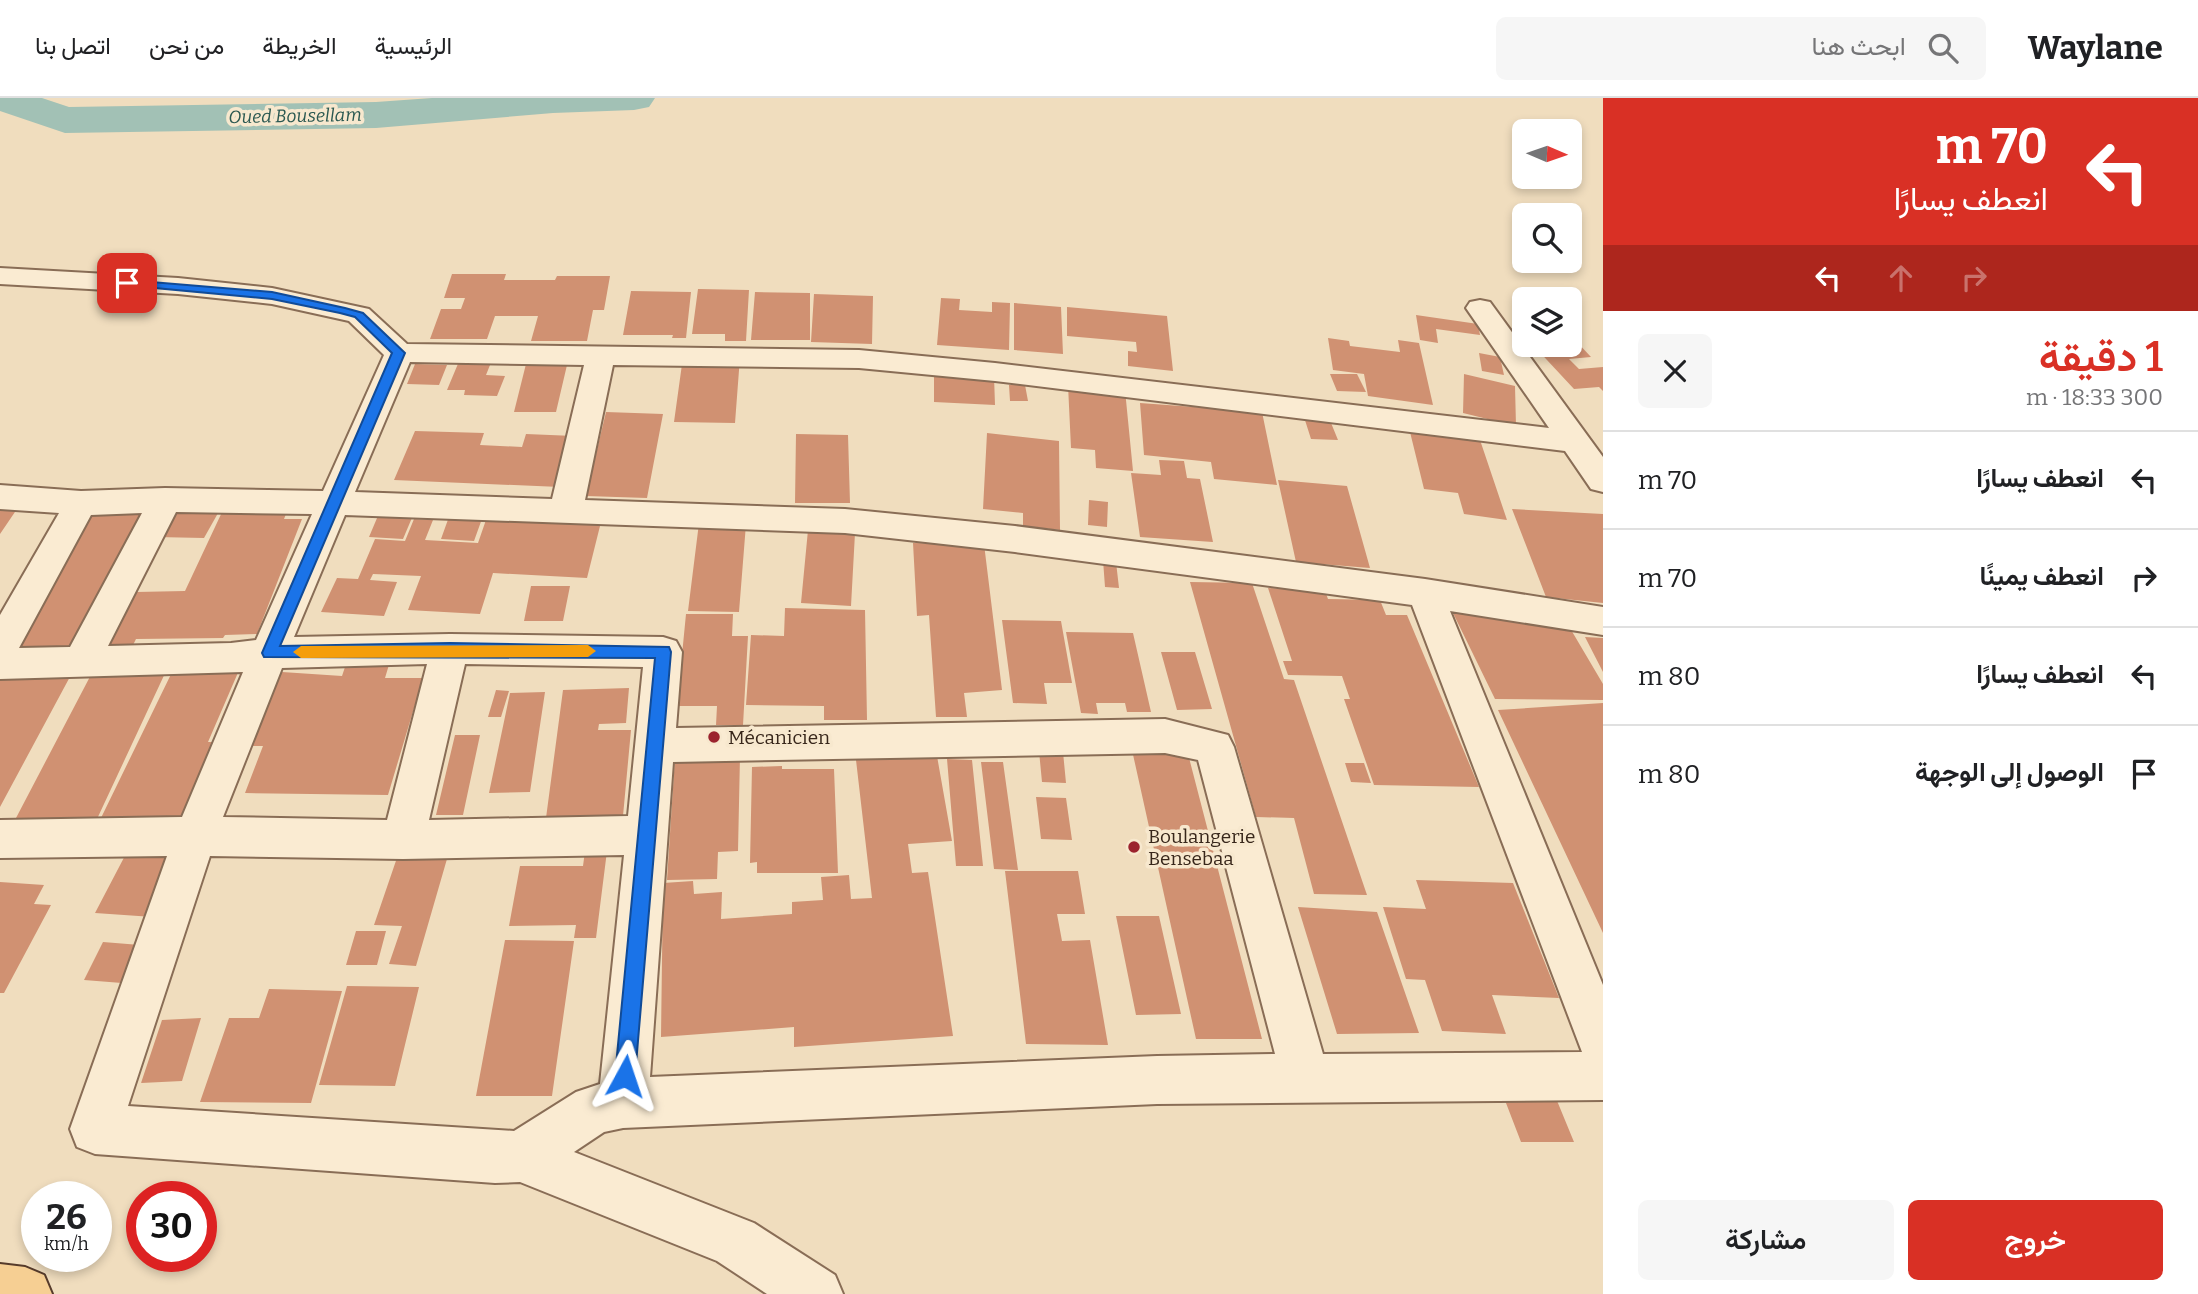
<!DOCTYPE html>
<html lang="ar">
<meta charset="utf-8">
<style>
body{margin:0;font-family:Bitter,Vazirmatn,serif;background:#f6f6f6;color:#202124;direction:rtl;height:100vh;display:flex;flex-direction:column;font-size:26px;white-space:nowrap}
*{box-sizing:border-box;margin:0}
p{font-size:23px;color:#757577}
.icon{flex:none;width:38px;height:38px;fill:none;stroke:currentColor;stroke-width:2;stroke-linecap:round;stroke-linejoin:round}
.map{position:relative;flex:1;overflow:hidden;direction:ltr}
.sheet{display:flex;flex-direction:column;background:#fff;width:595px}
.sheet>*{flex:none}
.hud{background:#d93025;color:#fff;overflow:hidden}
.needle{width:46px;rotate:92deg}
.fabs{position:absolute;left:1512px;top:21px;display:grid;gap:14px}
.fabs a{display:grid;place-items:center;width:70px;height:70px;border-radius:10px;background:#fff;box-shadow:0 4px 10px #0003;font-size:35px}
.speed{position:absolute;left:21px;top:1083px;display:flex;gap:14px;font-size:35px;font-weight:700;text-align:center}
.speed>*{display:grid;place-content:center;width:91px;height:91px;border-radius:50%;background:#fff;box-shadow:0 4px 10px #0003;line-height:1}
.speed small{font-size:18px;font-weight:400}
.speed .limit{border:10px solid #d22;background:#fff;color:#111}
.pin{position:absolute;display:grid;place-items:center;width:60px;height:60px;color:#fff;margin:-30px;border-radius:14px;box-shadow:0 4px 10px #0006}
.me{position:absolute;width:77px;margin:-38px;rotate:5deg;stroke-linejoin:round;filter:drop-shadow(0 0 5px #0008)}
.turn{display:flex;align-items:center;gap:24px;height:147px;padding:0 35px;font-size:32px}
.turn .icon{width:91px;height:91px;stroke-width:2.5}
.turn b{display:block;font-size:49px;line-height:60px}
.lanes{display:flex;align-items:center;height:66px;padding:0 35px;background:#0003;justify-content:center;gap:35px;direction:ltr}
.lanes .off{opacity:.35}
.round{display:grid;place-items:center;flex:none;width:74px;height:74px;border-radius:10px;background:#f6f6f6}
.overview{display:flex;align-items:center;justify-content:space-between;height:119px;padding:0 35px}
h1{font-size:42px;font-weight:600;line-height:52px;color:#d93025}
.button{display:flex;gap:14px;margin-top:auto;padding:14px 35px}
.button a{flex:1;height:80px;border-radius:10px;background:#d93025;color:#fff;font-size:28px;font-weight:600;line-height:80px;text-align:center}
.button a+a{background:#f6f6f6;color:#202124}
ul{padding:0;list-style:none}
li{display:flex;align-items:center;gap:21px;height:98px;padding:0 35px;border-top:2px solid #e0e0e0}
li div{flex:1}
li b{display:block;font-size:26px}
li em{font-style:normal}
header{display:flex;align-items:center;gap:42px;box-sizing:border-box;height:98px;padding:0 35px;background:#fff;border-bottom:2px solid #e0e0e0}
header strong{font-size:33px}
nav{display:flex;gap:38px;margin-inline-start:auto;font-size:24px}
.search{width:490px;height:63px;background:#f6f6f6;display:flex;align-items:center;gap:18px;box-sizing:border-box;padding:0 24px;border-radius:10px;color:#757577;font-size:26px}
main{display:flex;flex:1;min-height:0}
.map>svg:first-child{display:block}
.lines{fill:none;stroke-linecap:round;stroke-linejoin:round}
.river{fill:#a2c1b5;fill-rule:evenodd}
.building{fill:#d09172}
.street-casing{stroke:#896d56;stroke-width:4}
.primary-casing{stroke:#563b2b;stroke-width:4}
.street{fill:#faebd2;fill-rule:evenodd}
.primary{fill:#f6cf93;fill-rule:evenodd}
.route{fill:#1a73e8;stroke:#114b97;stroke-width:2}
.slow{fill:#f59e0b}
.poi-dot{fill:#9b232e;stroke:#f7e8ce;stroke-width:2.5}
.labels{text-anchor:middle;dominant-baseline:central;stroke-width:7;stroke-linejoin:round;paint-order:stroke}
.far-water-label{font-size:18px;font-style:italic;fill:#2a5851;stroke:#f7e8ce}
.poi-label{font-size:19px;fill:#38271b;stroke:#f7e8ce;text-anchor:start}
</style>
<header>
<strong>Waylane</strong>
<div class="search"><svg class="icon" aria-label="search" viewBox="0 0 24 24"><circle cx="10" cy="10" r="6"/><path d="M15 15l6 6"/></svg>ابحث هنا</div>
<nav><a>الرئيسية</a><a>الخريطة</a><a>من نحن</a><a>اتصل بنا</a></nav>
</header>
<main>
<section class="sheet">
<div class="hud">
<div class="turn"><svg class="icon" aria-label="left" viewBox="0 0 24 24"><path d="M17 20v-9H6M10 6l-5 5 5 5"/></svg><div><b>70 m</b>انعطف يسارًا</div></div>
<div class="lanes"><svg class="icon" aria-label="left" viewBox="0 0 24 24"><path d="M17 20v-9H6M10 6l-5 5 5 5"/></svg><svg class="icon off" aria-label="ahead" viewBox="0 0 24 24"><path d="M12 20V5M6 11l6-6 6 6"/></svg><svg class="icon off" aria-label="right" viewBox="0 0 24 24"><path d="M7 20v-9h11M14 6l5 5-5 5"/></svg></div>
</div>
<div class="overview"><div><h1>1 دقيقة</h1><p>300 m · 18:33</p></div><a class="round"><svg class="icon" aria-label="close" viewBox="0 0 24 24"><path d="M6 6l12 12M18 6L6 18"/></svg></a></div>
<ul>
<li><svg class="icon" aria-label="left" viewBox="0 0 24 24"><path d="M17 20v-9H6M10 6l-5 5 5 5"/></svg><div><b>انعطف يسارًا</b></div><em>70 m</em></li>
<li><svg class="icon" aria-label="right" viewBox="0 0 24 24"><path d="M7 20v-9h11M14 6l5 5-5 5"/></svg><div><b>انعطف يمينًا</b></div><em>70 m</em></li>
<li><svg class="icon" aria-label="left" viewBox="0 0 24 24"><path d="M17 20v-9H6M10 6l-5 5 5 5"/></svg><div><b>انعطف يسارًا</b></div><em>80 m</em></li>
<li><svg class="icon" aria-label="arrive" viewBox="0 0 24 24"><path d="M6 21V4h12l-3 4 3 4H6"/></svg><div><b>الوصول إلى الوجهة</b></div><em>80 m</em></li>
</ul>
<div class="button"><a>خروج</a><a>مشاركة</a></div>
</section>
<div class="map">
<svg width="1603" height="1196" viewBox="0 0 1603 1196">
<rect width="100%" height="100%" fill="#f0ddbe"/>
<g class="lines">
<!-- river -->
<path class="river" d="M0,0H42L69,9L376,4L432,0H655L649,9L634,12L553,15L376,30L65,35L0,13Z"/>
</g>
<!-- building -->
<path class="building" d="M452,176H506L504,182H555L557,178H610L604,212H593L587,243H531L538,218H495L487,241H430L441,211H461L465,200H444Z
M698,191L749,192L746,243H725V236H692Z
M631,193L691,194L686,240H672L673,237H623Z
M755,194L810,195V242H751Z
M814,196L873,198L872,246L811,244Z
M941,200L960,201L959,212L992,214V204L1010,205L1009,252L937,247Z
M1014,205L1061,209L1063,256L1014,252Z
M1067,209L1167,218L1173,273L1128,268V253L1137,254L1136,244L1067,238Z
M1416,217L1478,226L1480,237L1436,231L1438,245L1420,242Z
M1328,240L1349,243L1350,248L1400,254L1398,242L1419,245L1433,307L1368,298L1364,276L1333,272Z
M1576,243L1591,259L1569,261L1579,271L1603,269V293L1599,289L1574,291L1533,247H1570V244Z
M1479,255L1500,259L1504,277L1482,273Z
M683,259H740L735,325L674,324Z
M460,261L492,262L486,277L505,278L497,298L464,297L465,292H447Z
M415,266L447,267L439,287L407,286Z
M526,266L567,267L556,314H514Z
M934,275L994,278L995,307L934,304Z
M1330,276H1357L1366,294L1337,293Z
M1464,276L1515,288L1516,328L1463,315Z
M1009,287H1025L1028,303H1010Z
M1068,287L1125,292L1133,373L1096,370L1095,352L1071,350Z
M1140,305L1262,314L1277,387L1214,381L1211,364L1144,357Z
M606,314L663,316L647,400L586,398Z
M1304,319L1329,320L1338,342L1311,341Z
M415,333L484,335L480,347L522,349L526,336L574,338L560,389L394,382Z
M1410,334L1480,342L1507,422L1464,416L1458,395L1424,391Z
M987,335L1059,343L1060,432L1023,428V415L983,411Z
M796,336L848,337L850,405H795Z
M1159,362L1184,363L1187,380L1200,381L1213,444L1140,439L1131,375L1161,377Z
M1278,382L1347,388L1370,470L1296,464Z
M1089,402L1108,404L1107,429L1088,427Z
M175,406L222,408L204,440L156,439Z
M0,411H17L0,436Z
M288,411L284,421H302L257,536L225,537L223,540L136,541L129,555H106L136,494L185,493L223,412Z
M1512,411L1603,416V505L1546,499Z
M380,413L414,415L403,441L369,439Z
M450,416L483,418L474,443L441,441Z
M90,417H143L71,554H14Z
M487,419L601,424L587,480L493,475L480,516L408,512L421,478L373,476L370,482L397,484L384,518L321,514L337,480L358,481L375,441L405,443L414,421L433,422L425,442L478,445Z
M699,425L746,426L739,514L688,513Z
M808,432L855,435L851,508L801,505Z
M913,445L984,446L1002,592L964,595L967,619H936L929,517L917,518Z
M1103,462L1116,464L1119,490L1105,489Z
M1190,484L1252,485L1284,581L1294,582L1367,797L1314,796L1294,720L1256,719Z
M531,488H570L563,523H524Z
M1268,490L1325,493L1328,501L1380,502L1386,517H1407L1479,689L1374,687L1344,601H1350L1342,578L1288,577L1283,563H1292Z
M785,510L865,512L867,622H824V608L746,607L751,537L784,538Z
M1453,515H1511L1567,525L1603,586V602L1495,601Z
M686,516H733L732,538H748L743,627H716L717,608H677Z
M1002,522L1061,523L1072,585H1044L1047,606L1013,605Z
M1066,534L1133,535L1151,614H1127L1125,605H1096L1098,616L1081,615Z
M1585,539L1603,540V574Z
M1161,554H1195L1212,611L1177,612Z
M348,560H391L385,580H423L388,697L245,695L263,648H237L267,573L342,578Z
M175,568L240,570L208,644H214L180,724L100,722Z
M94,571H167L97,721L16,720Z
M0,574L72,575L0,709Z
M629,590L626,625L599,626L598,632H631L623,718L546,720L563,592Z
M496,592L509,593L501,619H488Z
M545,594L530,694L489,695L510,595Z
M1603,605V835L1498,612Z
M455,637H480L463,717H436Z
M1132,652H1187L1262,941H1196Z
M1039,653L1063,654L1066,685L1042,684Z
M740,658L738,753L718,754L717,781L667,782L675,659Z
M937,658L952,743L908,746L912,775L928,774L953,938L794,949V929L661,939L663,785L693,783L694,796L722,794L721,821L792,816V804L823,802L821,779L849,777L851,801L872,800L856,662Z
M947,661L972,662L983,768H956Z
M981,664H1003L1018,772L994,771Z
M1345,665H1364L1371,685L1351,684Z
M782,668V671H834L838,775H757V764L750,765L752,669Z
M1036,699L1066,700L1072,742L1041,741Z
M129,750L184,754L153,819L95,815Z
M400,751L449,754L416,868L389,866L402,828L374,827Z
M585,753H607L596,840H574L576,827L509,828L520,768H583Z
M1005,773H1078L1085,816H1057L1062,843L1090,842L1108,947L1026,946Z
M1416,782L1513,785L1559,900L1492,897L1506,936L1442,933L1425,882L1406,881L1383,809L1426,811Z
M0,784L44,787L34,806L51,807L4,895H0Z
M1298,809L1377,814L1419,935L1337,936Z
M1116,818H1159L1181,916L1136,917Z
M356,833H386L377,867H346Z
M505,842L574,843L552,998H476Z
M103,844L140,847L122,885L84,882Z
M347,888L419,889L395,988L319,987Z
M269,891L342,893L311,1005L200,1004L229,920H259Z
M201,920L182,983L141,985L162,922Z
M1501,992L1553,993L1574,1044H1521Z"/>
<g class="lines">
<!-- street casing -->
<g class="street-casing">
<path id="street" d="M0,170L178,180L272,190L369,211L407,246L859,252L995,265L1549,330L1466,210L1470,204L1480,202L1490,204L1603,359V394L1591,391L1565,353L995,283L859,270L613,267L585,402L845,411L1015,428L1425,481L1603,509V537L1450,513L1603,887V1002L1157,1006L623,1030L604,1034L574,1054L754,1125L835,1177L843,1196H767L717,1163L520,1084L495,1085L95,1056L77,1049L70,1031L167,758L0,760V722L182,719L243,574L0,581V517L59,415L0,411V387L81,393L165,390L323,393L384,257L349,223L272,206L178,196L0,186ZM410,264L584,267L552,401L355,394ZM176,414L312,416L256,542L231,545L108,548ZM142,415L70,549L19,550L91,417ZM345,417L845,435L1015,454L1412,507L1582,954L1323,956L1234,649L1228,637L1165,621L676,630L682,554L676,543L663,539L450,536L294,539ZM427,566L387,722L223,719L282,570ZM465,566L643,569L628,718L429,722ZM1165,655L1198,662L1275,956L1157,958L650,979L673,664ZM624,757L600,986L576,994L514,1033L128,1008L210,758L403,761Z"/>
</g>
<!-- primary casing -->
<g class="primary-casing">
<path id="primary" d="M0,1166L25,1169L44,1177L52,1196H0Z"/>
</g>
<!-- street -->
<use href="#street" class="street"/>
<!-- primary -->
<use href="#primary" class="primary"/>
</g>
<!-- route -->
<path class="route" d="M127,182L272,194L345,210L363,215L405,255L280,548L450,545L669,549L671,554L635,978L632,985L625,988L618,985L615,978L655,560L264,559L262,555L392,255L355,219L340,215L272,201L123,187V183Z"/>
<!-- slow -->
<path class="slow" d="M588,547L596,553L588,559L301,560L293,554L301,548Z"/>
<!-- markers -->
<g class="poi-dot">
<circle cx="714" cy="639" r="7"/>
<circle cx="1134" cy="749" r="7"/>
</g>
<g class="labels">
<!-- far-water labels -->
<g class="far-water-label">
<text transform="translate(295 18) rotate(-1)">Oued Bousellam</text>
</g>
<!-- poi labels -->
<g class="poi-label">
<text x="728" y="639">Mécanicien</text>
<text x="1148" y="738">Boulangerie<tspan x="1148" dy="22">Bensebaa</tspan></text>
</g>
</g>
</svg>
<div class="fabs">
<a><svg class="needle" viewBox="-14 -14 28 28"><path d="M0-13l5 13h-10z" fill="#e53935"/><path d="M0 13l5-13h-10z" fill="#757577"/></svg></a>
<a><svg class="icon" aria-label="search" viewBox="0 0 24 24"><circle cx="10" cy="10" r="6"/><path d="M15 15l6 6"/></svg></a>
<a><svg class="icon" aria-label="layers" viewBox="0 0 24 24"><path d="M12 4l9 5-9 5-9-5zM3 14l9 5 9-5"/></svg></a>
</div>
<div class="speed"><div>26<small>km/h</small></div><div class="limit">30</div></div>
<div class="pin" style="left:127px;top:185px;background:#d93025"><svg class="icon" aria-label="arrive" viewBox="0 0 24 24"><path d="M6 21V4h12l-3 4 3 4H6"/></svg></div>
<svg class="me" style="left:625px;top:978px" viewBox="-20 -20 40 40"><path d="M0-17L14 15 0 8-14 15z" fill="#1a73e8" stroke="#fff" stroke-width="4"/></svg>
</div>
</main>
